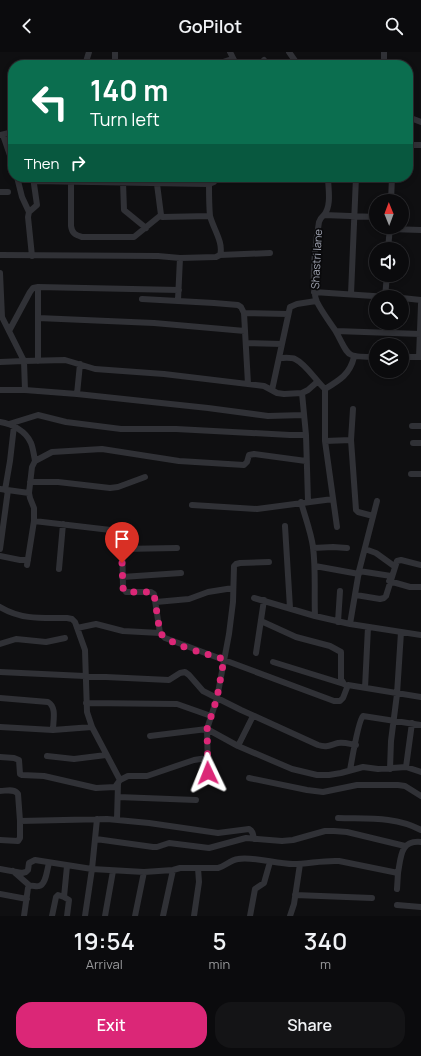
<!DOCTYPE html>
<style>
body{margin:0;font-family:Manrope,sans-serif;background:#141416;color:#f1f3f6;height:100vh;display:flex;flex-direction:column;font-size:15px;white-space:nowrap}
*{box-sizing:border-box;margin:0}
p{font-size:13px;color:#9a9b9d}
.icon{flex:none;width:22px;height:22px;fill:none;stroke:currentColor;stroke-width:2;stroke-linecap:round;stroke-linejoin:round}
.map{position:relative;height:864px;overflow:hidden}
.panel{display:flex;flex-direction:column;background:#0b0b0d;flex:1}
.panel>*{flex:none}
.hud{position:absolute;left:8px;top:8px;width:405px;height:122px;border-radius:16px;box-shadow:0 2px 6px #0003,0 0 0 1px #2b2b2e;background:#0b6e4f;color:#fff;overflow:hidden}
.needle{width:26px;rotate:359deg}
.buttons{position:absolute;left:369px;top:142px;display:grid;gap:8px}
.buttons a{display:grid;place-items:center;width:40px;height:40px;border-radius:50%;background:#0b0b0d;box-shadow:0 2px 6px #0003,0 0 0 1px #2b2b2e;font-size:20px}
.pin{position:absolute;display:grid;place-items:center;width:34px;height:34px;color:#fff;margin:-41px -17px;border-radius:50% 50% 50% 0;rotate:-45deg;box-shadow:0 0 4px #0007}
.pin .icon{rotate:45deg}
.me{position:absolute;width:44px;margin:-22px;rotate:358deg;stroke-linejoin:round;filter:drop-shadow(0 0 3px #0008)}
.turn{display:flex;align-items:center;gap:14px;height:84px;padding:0 16px;font-size:18px}
.turn .icon{width:52px;height:52px;stroke-width:2.5}
.turn b{display:block;font-size:28px;line-height:34px}
.then{display:flex;align-items:center;height:38px;padding:0 16px;background:#0003;gap:8px;font-size:15px}
.eta{display:flex;justify-content:space-evenly;align-items:center;height:68px;text-align:center}
.eta b{font-size:24px;font-weight:600;line-height:28px}
.primary-button{display:flex;gap:8px;margin-top:auto;padding:8px 16px}
.primary-button a{flex:1;height:46px;border-radius:16px;background:#db2777;color:#fff;font-size:16px;font-weight:600;line-height:46px;text-align:center}
.primary-button a+a{background:#141416;color:#f1f3f6}
header{display:flex;justify-content:space-between;align-items:center;height:52px;padding:0 16px;background:#0b0b0d;font-size:18px;font-weight:600}
.map>svg:first-child{display:block}
.lines{fill:none;stroke-linecap:round;stroke-linejoin:round}
.minor{stroke:#303136;stroke-width:6}
.route{stroke:#db2777;stroke-width:7;stroke-dasharray:0 12.6}
.labels{text-anchor:middle;dominant-baseline:central;stroke-width:3.5;stroke-linejoin:round;paint-order:stroke}
.street-label{font-size:11px;fill:#a0a4b2;stroke:#0a0a0c}
</style>
<header><svg class="icon" aria-label="back" viewBox="0 0 24 24"><path d="M15 5l-7 7 7 7"/></svg>GoPilot<svg class="icon" aria-label="search" viewBox="0 0 24 24"><circle cx="10" cy="10" r="6"/><path d="M15 15l6 6"/></svg></header>
<div class="map">
<svg width="421" height="864" viewBox="0 0 421 864">
<rect width="100%" height="100%" fill="#0f0f11"/>
<g class="lines">
<!-- minor -->
<path class="minor" d="M115,0V13
M230,0L234,8
M289,0L298,13
M384,0V13
M264,8L268,13
M85,13L89,0
M214,13L229,8H234L239,13
M408,65L421,70
M0,83L13,80
M3,83L13,112
M408,93H421
M17,125L22,145L29,160
M328,125C328,136 332,153 324,163C322,165 320,166 319,170C316,187 310,235 317,250C322,260 329,269 335,278C350,304 343,305 376,305
M34,129L209,132L214,130L217,125
M71,129V174C72,181 75,183 82,185H134L161,163
M123,130L124,158L146,176
M157,132L161,163L162,165L210,164
M0,140H8
M391,149L392,125
M324,163L376,165
M390,177L421,178
M388,197L390,175
M0,203L158,204L180,206L216,205L220,203C224,191 213,176 210,164C209,153 209,142 209,132
M220,203L270,201
M32,204L28,165L29,160L37,153L33,125
M0,221L2,265L24,309L65,308L95,317L164,322L264,334L277,341L284,342L302,341L308,338L317,330
M314,240L388,245
M351,242L356,125
M385,245L387,223
M402,246L421,248
M142,247L214,251L238,253L241,255L244,261L248,332
M178,248L180,206
M244,261L288,262
M38,266L154,271L245,279
M9,279L30,240L33,236L38,235L179,238
M336,279L420,282
M385,280V271
M246,291L282,292
M402,305H421
M419,305L421,252
M279,306C284,306 291,305 295,307C306,312 316,329 325,337V389L337,475
M38,309V235
M0,310L24,309L25,338
M325,337C340,328 350,322 354,305
M0,338H25L77,342L208,356L268,364L304,363
M272,338L290,255L297,252L316,249
M302,341L306,383L308,449
M77,342L80,312
M353,357L351,388L356,458L358,460L373,464
M0,370C12,372 26,379 31,391C33,396 34,403 35,409
M9,372L38,363L66,370L121,377H176L290,383H306
M412,374H421
M325,389L351,388
M413,391H421
M411,422H421
M30,430H58L110,436L118,435L145,425
M0,437L29,441
M5,438L10,409L14,374
M301,450C305,465 311,480 313,495C316,518 314,541 315,564L350,572L421,583
M192,453L257,457L333,447
M34,469L119,479L122,483L123,536L126,540H151L154,542L160,581L165,586L334,649H340L343,646L348,633L421,645
M285,474L290,556
M313,496L333,495L347,496
M0,497L8,438
M122,497L177,496
M365,497L376,501L394,514
M0,504L20,508H28
M27,513L34,469V456L30,446L29,441L32,415L35,409L52,400L102,397L179,409L244,413L247,410L249,403L254,402L306,409
M315,514L359,522
M59,517L63,472
M359,519L391,524
M122,525L181,521
M389,529L410,535H421
M356,543L380,547L384,546L386,544L397,509L401,508L421,513
M254,546L315,564
M156,550L189,547L208,540L233,536
M0,555C22,568 42,566 67,566L72,567L75,570L85,598L87,660L92,675L120,728
M261,569L296,585L330,594L341,600V627L344,632
M338,570L340,539
M350,572L359,519L377,449
M77,576L96,572L123,579L160,581
M0,592L16,587L46,590L65,586
M256,601L264,548
M273,610L344,632
M0,620L169,628L180,621L185,620L189,623L203,639L241,658L318,693C327,696 330,693 338,691C344,690 350,692 356,693
M365,636L368,575
M0,646L48,650C57,655 53,669 53,678
M86,651L177,652L211,664
M0,675L53,678L92,675
M150,684L207,677L238,694L292,717L317,723H329L341,721L363,715L378,717L406,715L421,720
M238,694L253,664
M47,704L74,707L106,703
M0,705L14,706L19,708L20,722L22,723L44,724L96,736L115,735L120,728L128,724H147L194,708L207,706
M406,715L412,671
M390,717L391,689L397,642L401,580
M350,718C352,708 358,669 363,664L421,673
M208,721L207,677L217,646L229,582L233,550L234,514L236,512L240,511L269,510
M249,726L307,738L323,740L357,733H398L405,734L421,744
M0,739C6,739 14,736 18,742L20,769
M118,745L196,748
M338,766C366,767 395,764 421,778
M117,767L118,732
M96,787L153,795H157L169,791L209,796L246,786L282,789L293,788L325,779H334L347,780L405,794
M0,788L18,789L20,786V769L107,767L149,771L218,781L249,777C253,779 253,782 254,787
M0,817L22,821L26,820L28,818L29,811L35,808L92,817L97,767
M13,819L30,834
M397,837L398,821
M0,842L27,847
M295,843L372,846
M64,845L69,848L67,864
M397,853L421,855
M24,864L28,836L30,834C33,833 36,835 39,834C46,833 47,817 49,811
M52,864L56,845L58,843L64,845L67,814
M85,864L92,817L144,820L173,818L180,816H218C226,814 230,808 238,807C252,804 277,812 293,812C308,812 323,808 339,809L398,821C401,805 400,788 421,790
M105,864L113,819
M135,864L144,820
M163,864L173,818
M194,864L199,830L198,816
M250,864L255,837L264,831L270,810
M290,864L294,852L300,812"/>
</g>
<g class="lines">
<!-- route -->
<path class="route" d="M122,511L123,536L126,540H151L154,542L160,581C174,595 205,601 224,607L217,646L207,677L208,721"/>
</g>
<g class="labels">
<!-- street labels -->
<g class="street-label">
<text transform="translate(316 207) rotate(-87)">Shastri lane</text>
</g>
</g>
</svg>
<div class="buttons">
<a><svg class="needle" viewBox="-14 -14 28 28"><path d="M0-13l5 13h-10z" fill="#e53935"/><path d="M0 13l5-13h-10z" fill="#9a9b9d"/></svg></a>
<a><svg class="icon" aria-label="sound" viewBox="0 0 24 24"><path d="M4 9h4l5-4v14l-5-4H4zM17 9q2 3 0 6"/></svg></a>
<a><svg class="icon" aria-label="search" viewBox="0 0 24 24"><circle cx="10" cy="10" r="6"/><path d="M15 15l6 6"/></svg></a>
<a><svg class="icon" aria-label="layers" viewBox="0 0 24 24"><path d="M12 4l9 5-9 5-9-5zM3 14l9 5 9-5"/></svg></a>
</div>
<div class="pin" style="left:122px;top:511px;background:#d93025"><svg class="icon" aria-label="arrive" viewBox="0 0 24 24"><path d="M6 21V4h12l-3 4 3 4H6"/></svg></div>
<svg class="me" style="left:208px;top:721px" viewBox="-20 -20 40 40"><path d="M0-17L14 15 0 8-14 15z" fill="#db2777" stroke="#fff" stroke-width="4"/></svg>
<div class="hud">
<div class="turn"><svg class="icon" aria-label="left" viewBox="0 0 24 24"><path d="M17 20v-9H6M10 6l-5 5 5 5"/></svg><div><b>140 m</b>Turn left</div></div>
<div class="then">Then<svg class="icon" aria-label="right" viewBox="0 0 24 24"><path d="M7 20v-9h11M14 6l5 5-5 5"/></svg></div>
</div>
</div>
<section class="panel">
<div class="eta">
<div><b>19:54</b><p>Arrival</p></div>
<div><b>5</b><p>min</p></div>
<div><b>340</b><p>m</p></div>
</div>
<div class="primary-button"><a>Exit</a><a>Share</a></div>
</section>
